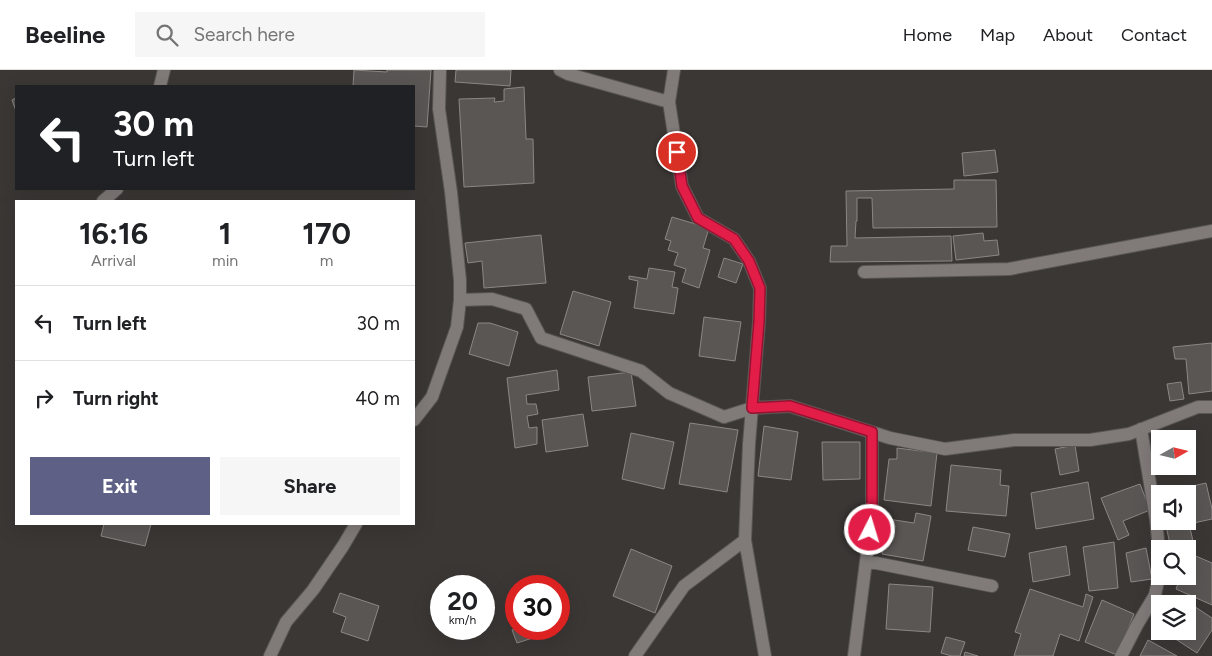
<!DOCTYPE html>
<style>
body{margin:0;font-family:Figtree,sans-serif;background:#f6f6f6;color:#202124;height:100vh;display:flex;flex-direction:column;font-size:19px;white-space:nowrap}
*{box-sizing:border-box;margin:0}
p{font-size:16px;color:#757577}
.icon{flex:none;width:28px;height:28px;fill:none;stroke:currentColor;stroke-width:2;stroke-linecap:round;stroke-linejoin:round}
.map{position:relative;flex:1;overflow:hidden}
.drawer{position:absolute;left:15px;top:130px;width:400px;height:325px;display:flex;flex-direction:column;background:#fff;border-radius:0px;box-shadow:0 5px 20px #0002}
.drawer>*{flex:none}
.hud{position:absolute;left:15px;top:15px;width:400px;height:105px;border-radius:0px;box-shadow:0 5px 20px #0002;background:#202124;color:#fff;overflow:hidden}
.needle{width:32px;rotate:82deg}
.tools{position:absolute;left:1151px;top:360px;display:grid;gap:10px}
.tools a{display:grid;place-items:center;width:45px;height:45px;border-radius:0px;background:#fff;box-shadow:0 5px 20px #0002;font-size:25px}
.speed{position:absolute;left:430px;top:505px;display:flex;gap:10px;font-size:25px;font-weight:700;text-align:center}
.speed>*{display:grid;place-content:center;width:65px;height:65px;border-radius:50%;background:#fff;box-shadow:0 5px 20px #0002;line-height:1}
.speed small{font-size:12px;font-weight:400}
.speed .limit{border:8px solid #d22;background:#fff;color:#111}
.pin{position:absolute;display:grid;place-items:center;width:42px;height:42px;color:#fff;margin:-21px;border:2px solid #fff;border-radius:50%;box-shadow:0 1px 5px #0007}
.me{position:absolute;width:55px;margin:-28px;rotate:5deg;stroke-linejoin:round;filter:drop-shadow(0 0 4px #0008)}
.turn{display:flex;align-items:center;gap:18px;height:105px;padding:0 15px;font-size:22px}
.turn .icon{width:65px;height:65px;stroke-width:2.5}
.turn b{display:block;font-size:35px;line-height:42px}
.eta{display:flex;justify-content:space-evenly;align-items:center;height:85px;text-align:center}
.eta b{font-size:30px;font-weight:700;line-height:35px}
.action{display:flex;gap:10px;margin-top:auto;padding:10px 15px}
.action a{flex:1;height:58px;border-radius:0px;background:#5e6185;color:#fff;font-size:20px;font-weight:700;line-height:58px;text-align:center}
.action a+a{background:#f6f6f6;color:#202124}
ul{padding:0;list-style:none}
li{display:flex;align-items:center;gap:15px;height:75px;padding:0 15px;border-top:1px solid #e0e0e0}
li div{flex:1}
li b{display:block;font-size:19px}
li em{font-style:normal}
header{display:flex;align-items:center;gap:30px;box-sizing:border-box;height:70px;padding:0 25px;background:#fff;border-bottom:1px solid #e0e0e0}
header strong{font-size:24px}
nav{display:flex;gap:28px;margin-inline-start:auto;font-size:18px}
.search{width:350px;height:45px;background:#f6f6f6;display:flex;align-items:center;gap:12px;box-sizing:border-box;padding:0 18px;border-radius:0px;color:#757577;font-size:19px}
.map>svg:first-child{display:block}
.building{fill:#5a5654;stroke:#8c8785}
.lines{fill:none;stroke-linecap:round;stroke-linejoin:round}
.minor-casing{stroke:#585553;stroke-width:14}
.minor{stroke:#807b79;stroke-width:12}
.route-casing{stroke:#92132f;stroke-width:12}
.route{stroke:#e11d48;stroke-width:9}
</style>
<header>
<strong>Beeline</strong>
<div class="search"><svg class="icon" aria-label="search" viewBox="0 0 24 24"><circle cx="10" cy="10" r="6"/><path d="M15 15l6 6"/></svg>Search here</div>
<nav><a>Home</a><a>Map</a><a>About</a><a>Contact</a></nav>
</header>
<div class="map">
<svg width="1212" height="586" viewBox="0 0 1212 586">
<rect width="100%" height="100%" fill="#3b3735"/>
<!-- building -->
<path class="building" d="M354,0L387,2V0H431L427,57L414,56V16H353Z
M456,0H511L510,16L455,12Z
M524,17L526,69H533L534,113L464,117L459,29L495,28L494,32L504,31V19Z
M16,28V41L12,30Z
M995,80L998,102L964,106L962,83Z
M954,110H996L997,157L873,158L872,128H857V151H856L855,168L951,166L952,191L830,192L831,176H847L846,121L954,119Z
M672,147L709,158L703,178L710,180L699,218L682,212L686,199L674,195L678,183L668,180L671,171L665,169Z
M983,163L984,171L997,170L999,185L956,190L953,166Z
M541,165L546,213L484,218L482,191L468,193L465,173Z
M724,188L743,194L736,213L718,207Z
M649,198L675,202L672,217L678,218L674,244L634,238L638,211L629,209V206L647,209Z
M573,221L611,232L599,276L560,264Z
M704,247L741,252L735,291L699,286Z
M478,253H490L518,262L509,296L469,284Z
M1212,273V321L1189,324L1186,289H1175L1173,277Z
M557,300L559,320L526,325L527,334H536L538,344L527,346L529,358L537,357V374L515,378L507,308Z
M631,302L636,336L592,341L588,307Z
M1181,312L1184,329L1170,331L1167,314Z
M583,344L588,376L546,382L542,350Z
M690,353L738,360L727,422L679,414Z
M764,356L798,362L791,410L758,406Z
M631,363L674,372L664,419L622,409Z
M822,372H860V409L823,410Z
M1075,375L1079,401L1060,405L1055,379Z
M897,378L937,383L931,436L884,430L889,389H897Z
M951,395L1001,400L1000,415L1009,416L1006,446L946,441Z
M1088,412L1094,449L1036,459L1031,423Z
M1206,413L1212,439V449L1189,454L1194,475L1181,479H1171L1165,451H1188V424H1160V432L1158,424Z
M1140,414L1150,440L1123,451L1129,465L1118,470L1101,428Z
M916,443L931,446L923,491L882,484L888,449L914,453Z
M104,454H151L145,476L101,466Z
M973,457L1010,464L1005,487L968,480Z
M1114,472L1118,518L1089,521L1083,477Z
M1066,476L1070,505L1033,512L1029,483Z
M1146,478L1152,509L1131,512L1126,483Z
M631,479L672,496L655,543L613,526Z
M1191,484L1212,493V535L1176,519L1181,506H1188V491Z
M889,514L933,517L930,562L886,559Z
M1030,519L1083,537L1086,524L1093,527L1079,571L1060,564L1053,586H1014L1021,564L1015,562Z
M340,523L379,536L368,571L341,562L346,547L333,542Z
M1177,525L1212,548V560L1197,583L1163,561H1188V534H1171Z
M1102,530L1134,544L1117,585L1085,572Z
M516,558L540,559L542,565L517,573L512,560Z
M946,567L965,572L960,586H952L941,583Z
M1148,570L1177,586H1140Z
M965,582L978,586H964Z"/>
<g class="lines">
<!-- minor casing -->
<g class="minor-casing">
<path id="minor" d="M560,0L568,4L669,32
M674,0L669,32L682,116L698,148L734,169L749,191L760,218L759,252L749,374L745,470L765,586
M160,16L164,0
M103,131L117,119
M864,202L1009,199L1212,161
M460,230L492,229L526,239L541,268L641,301L669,323L724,347L752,338L790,336L890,368L945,379L1014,370H1090L1129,364L1198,337H1212
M414,350L432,327L457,257L460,230V210L451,122L439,39L440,0
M1141,359L1156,450L1160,489
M866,491L992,516
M270,586L286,552L313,520L343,476L356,454
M635,586L684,516L745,470
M854,586L872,444V362
M1121,586L1137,555L1155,525L1160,502"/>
</g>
<!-- minor -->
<use href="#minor" class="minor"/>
</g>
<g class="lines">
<!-- route casing -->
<g class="route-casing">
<path id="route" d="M677,82L682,116L698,148L734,169L749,191L760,218L759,252L752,338L790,336L872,362V444L870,460"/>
</g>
<!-- route -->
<use href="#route" class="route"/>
</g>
</svg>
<div class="tools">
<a><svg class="needle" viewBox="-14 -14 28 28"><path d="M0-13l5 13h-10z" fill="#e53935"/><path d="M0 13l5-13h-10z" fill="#757577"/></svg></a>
<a><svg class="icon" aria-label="sound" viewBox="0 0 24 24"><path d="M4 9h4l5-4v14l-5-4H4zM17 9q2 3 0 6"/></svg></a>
<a><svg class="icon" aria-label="search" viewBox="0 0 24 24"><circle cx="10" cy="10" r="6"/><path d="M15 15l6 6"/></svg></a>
<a><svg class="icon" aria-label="layers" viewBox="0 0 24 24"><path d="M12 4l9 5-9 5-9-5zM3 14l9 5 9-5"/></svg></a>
</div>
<div class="speed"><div>20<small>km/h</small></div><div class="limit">30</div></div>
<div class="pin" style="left:677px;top:82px;background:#d93025"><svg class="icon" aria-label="arrive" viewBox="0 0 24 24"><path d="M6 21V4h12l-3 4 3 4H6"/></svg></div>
<svg class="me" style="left:870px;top:460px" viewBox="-20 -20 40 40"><circle r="17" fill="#e11d48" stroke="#fff" stroke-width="3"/><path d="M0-11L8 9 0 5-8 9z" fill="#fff"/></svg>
<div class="hud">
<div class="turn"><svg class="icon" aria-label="left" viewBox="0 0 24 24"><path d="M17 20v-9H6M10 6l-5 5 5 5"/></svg><div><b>30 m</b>Turn left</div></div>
</div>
<section class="drawer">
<div class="eta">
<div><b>16:16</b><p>Arrival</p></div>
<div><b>1</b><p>min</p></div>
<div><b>170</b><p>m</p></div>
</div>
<ul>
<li><svg class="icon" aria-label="left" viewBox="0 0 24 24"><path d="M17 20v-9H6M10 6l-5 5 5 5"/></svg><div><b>Turn left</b></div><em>30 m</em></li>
<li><svg class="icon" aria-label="right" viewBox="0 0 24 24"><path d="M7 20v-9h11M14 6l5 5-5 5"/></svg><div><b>Turn right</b></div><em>40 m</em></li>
</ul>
<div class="action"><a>Exit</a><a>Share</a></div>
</section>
</div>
